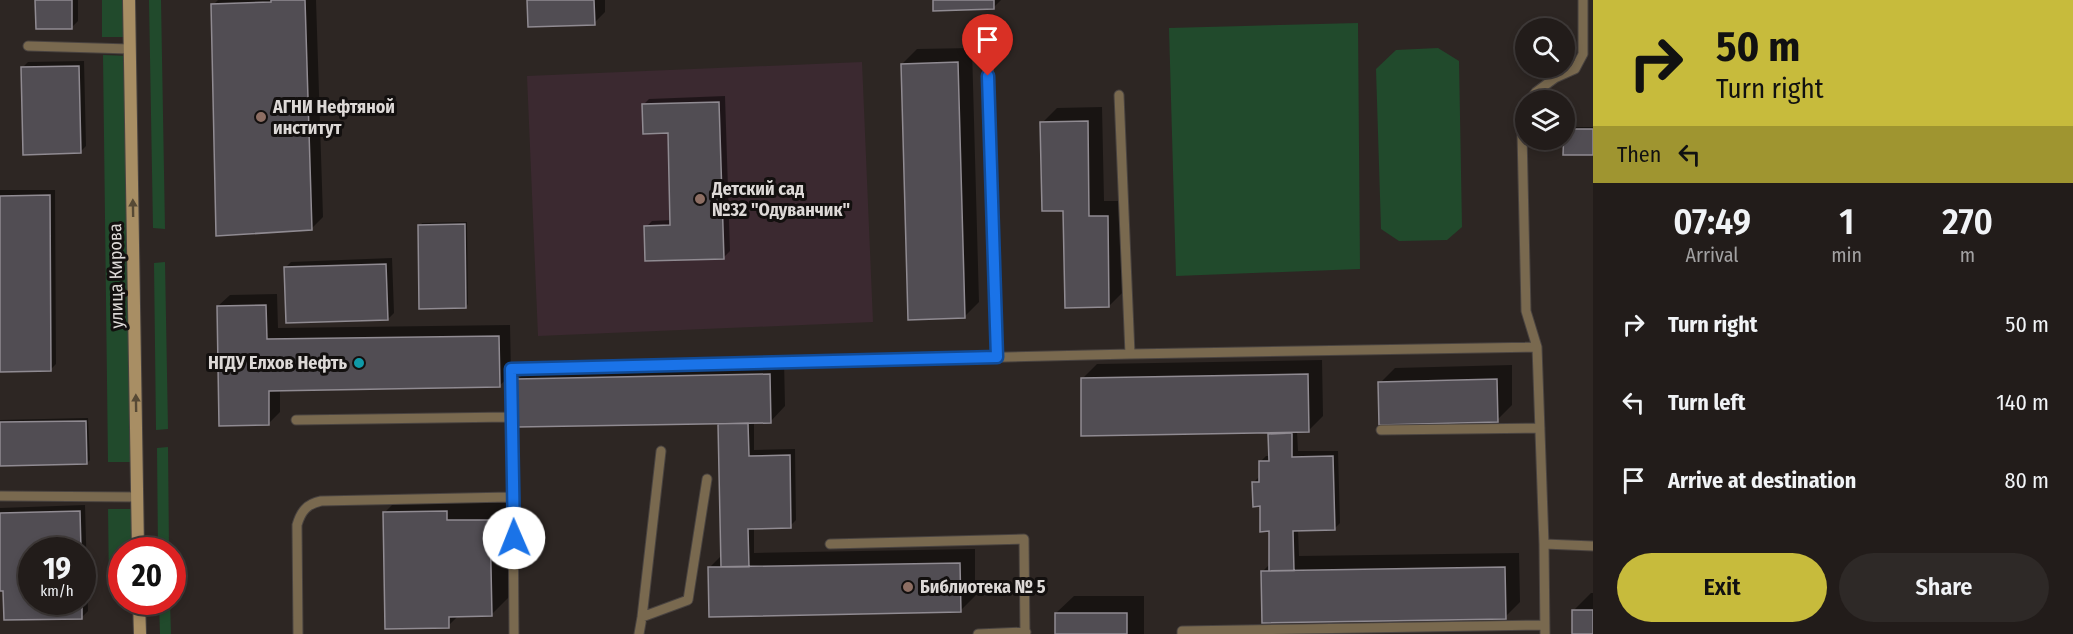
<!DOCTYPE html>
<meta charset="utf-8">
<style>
body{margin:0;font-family:"Fira Sans Condensed",sans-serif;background:#2e2927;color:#f1f3f6;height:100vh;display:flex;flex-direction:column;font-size:22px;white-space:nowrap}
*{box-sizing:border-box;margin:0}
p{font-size:20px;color:#a2a1a2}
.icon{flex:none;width:33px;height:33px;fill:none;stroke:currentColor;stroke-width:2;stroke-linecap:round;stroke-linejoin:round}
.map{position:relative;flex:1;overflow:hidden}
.details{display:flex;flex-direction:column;background:#221c1a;width:480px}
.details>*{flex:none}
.top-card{background:#c7bb3c;color:#111;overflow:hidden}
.tools{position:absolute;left:1515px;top:18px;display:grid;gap:12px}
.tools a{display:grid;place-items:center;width:60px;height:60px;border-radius:50%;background:#221c1a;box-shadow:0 3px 9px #0003,0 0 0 2px #3f3a39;font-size:30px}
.speed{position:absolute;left:18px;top:537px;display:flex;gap:12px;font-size:30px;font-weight:700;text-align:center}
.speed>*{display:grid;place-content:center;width:78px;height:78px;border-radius:50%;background:#221c1a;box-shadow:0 3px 9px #0003,0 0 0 2px #3f3a39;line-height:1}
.speed small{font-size:15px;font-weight:400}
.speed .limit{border:9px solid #d22;background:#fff;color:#111}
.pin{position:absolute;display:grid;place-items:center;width:51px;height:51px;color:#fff;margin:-62px -26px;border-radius:50% 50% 50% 0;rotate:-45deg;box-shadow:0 0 6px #0007}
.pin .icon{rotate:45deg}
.me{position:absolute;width:66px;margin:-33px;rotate:359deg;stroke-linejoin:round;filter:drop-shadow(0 0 4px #0008)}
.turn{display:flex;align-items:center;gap:21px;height:126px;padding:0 24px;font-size:27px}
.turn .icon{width:78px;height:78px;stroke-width:2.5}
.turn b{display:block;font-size:42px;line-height:51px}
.then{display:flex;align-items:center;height:57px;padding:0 24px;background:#0003;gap:12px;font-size:22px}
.eta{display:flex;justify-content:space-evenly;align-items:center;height:102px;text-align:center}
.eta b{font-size:36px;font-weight:600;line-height:42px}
.button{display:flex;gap:12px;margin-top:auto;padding:12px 24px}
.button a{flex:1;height:69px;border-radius:36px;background:#c7bb3c;color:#111;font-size:24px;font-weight:600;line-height:69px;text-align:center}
.button a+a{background:#2e2927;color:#f1f3f6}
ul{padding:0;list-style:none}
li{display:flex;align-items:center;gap:18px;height:78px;padding:0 24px}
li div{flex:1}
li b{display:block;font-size:22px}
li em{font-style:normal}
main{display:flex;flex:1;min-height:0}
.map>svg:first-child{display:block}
.education{fill:#3b2930}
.green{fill:#214a2c}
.shadow{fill:#0007;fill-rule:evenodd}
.building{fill:#514d53;stroke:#908b92;stroke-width:1.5}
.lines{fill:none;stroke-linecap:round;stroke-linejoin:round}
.lane-casing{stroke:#494340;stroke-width:11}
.secondary-casing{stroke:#494340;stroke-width:14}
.lane{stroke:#79694f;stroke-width:9}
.secondary{stroke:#a88e64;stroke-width:12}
.oneway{fill:#564935}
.route-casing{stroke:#114b97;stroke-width:15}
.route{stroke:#1a73e8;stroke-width:10}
.education-dot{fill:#8d6e63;stroke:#13100f;stroke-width:2}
.culture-dot{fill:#0f9aa8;stroke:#13100f;stroke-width:2}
.labels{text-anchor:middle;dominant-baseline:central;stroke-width:6;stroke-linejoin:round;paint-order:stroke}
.poi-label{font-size:18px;font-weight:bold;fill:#ddd9d7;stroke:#13100f;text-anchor:start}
.street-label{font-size:18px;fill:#ddd9d7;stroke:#13100f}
</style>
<main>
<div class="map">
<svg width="1593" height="634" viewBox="0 0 1593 634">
<rect width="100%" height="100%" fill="#2d2623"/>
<!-- education -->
<path class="education" d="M862,62L873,322L538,336L527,76Z"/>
<!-- green -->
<path class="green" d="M102,0H129L130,37H102Z
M149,0H161L165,229L153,228Z
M1358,23L1360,269L1176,276L1169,28Z
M1438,48L1459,61L1462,227L1447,240L1399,241L1381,229L1376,69L1396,50Z
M103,55L130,56L137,462H108Z
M165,262L168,429L156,430L154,263Z
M168,447L169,550H158L157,448Z
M108,509H138V550H122L121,584H109Z
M159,602H170L171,634H160Z"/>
<!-- shadow -->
<path class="shadow" d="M37,0H78V21L72,27Z
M218,0H316L323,217L312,228L213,5Z
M528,0H605V12L594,23Z
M934,0H1001L993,8Z
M972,48L979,302L964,317L902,64L917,49Z
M84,61L86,146L80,152L22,68L28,62Z
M725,96L730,251L724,257L646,227L652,221L672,220L669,131L643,105L649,99Z
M1102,107L1104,201H1122L1124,291L1109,306L1064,209L1042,123L1057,108Z
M1567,127H1593V153L1564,129Z
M0,190H55L56,364L50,370H0Z
M467,222L468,304L466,307L420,226L422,223Z
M392,258L394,313L388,319L285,268L291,262Z
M277,294L278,328L510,325L511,375L499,386L280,389V412L269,423L218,306L230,295Z
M784,360L785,406L771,421L754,422V450L795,449L796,520L790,526L754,527V553L975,549V596L960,611L709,568L722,555L720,424L722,422L518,379L533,364Z
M1322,360L1323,416L1308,431H1297L1298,451H1338L1340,523L1334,529L1298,530L1299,556L1519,553L1520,602L1505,617L1263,571L1271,563L1270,530L1254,482L1260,476V462L1266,456H1270V434L1273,431L1082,379L1097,364Z
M1512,365V405L1497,420L1380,383L1395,368Z
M88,418L90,460L87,463L0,465V420Z
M464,494V503H507L509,597L491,615H459L448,626L384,513L402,495Z
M85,505L88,611L82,617L5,619V590H0V508ZM32,550H82V602H32Z
M1591,593H1593V634H1574L1573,611Z
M1074,596H1144V634H1056V613Z"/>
<!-- building -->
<path class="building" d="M35,0H72V29H36Z
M271,0H305L312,230L216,236L211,4L271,2Z
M527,0H594L595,25L528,27Z
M933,0H994V9L933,11Z
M958,62L965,318L908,320L901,64Z
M79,66L81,153L23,155L21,67Z
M719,102L724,259L645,261L644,226L670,225L668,133L643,134L642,104Z
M1088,121L1089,216H1108L1109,307L1065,308L1063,211H1042L1040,122Z
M1564,129H1593V155H1563Z
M50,195L51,371L0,372V196Z
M465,224L466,308L419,309L418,225Z
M386,264L388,320L286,323L284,267Z
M266,305L267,339L499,336L500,387L269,391V425L219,426L217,306Z
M770,374L771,423L517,427L516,379Z
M1308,374L1309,432L1081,436V378Z
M1497,379L1498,422L1379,425L1378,382Z
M86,421L87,464L0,466V422Z
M748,423L749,456L790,455L791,528L748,529L749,567H721L718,424Z
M1292,433V457L1333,456L1335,530L1293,531L1294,571H1269V531L1260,532V506L1253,507L1252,482H1259V461H1269L1268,434Z
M80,511L81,550H32V602H82V619L4,620L3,591H0V513Z
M447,511V520H490L492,616L449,617V628L385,629L383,512Z
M960,563L961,612L709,617L708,567Z
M1505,567L1506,619L1262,623L1261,571Z
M1572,610H1593V634H1572Z
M1055,613H1127V634H1055Z"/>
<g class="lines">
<!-- lane casing -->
<g class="lane-casing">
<path id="lane" d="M28,46L130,49
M988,53L997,357
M1119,95L1130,354
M1530,100L1536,92L1555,78L1575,69L1583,54V0
M1526,112L1522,133L1526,311L1537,347L1544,544L1545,634
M296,420L512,417
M1381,430L1540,428
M0,496L137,497
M513,497L514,634
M830,544L1024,539L1025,634
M1544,544L1593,546
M642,617L688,600L707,479
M298,634L297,525C301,511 307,504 321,501L513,497L511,369L1130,354L1537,347
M639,634L642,617L661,451
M978,634L1026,632
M1182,634V631L1545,625"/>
</g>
<!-- secondary casing -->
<g class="secondary-casing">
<path id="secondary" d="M129,0L138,550
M139,602L140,634"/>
</g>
<!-- lane -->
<use href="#lane" class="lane"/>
<!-- secondary -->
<use href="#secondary" class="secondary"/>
</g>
<!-- one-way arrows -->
<defs><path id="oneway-solid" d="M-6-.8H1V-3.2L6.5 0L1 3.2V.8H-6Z" transform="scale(1.5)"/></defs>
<g class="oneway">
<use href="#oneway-solid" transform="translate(133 208) rotate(-91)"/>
<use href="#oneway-solid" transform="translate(136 403) rotate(-91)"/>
</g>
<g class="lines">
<!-- route casing -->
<g class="route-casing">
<path id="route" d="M514,538L511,369L997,357L988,76"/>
</g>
<!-- route -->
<use href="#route" class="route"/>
</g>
<!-- markers -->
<g class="education-dot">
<circle cx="261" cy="117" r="6"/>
<circle cx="700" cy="199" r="6"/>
<circle cx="908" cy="587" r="6"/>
</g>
<circle class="culture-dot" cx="359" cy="363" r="6"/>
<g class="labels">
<!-- poi labels -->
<g class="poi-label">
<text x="273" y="107">АГНИ Нефтяной<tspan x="273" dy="21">институт</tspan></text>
<text x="712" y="189">Детский сад<tspan x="712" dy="21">№32 "Одуванчик"</tspan></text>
<text x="347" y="363" text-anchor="end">НГДУ Елхов Нефть</text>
<text x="920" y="587">Библиотека № 5</text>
</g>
<!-- street labels -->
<g class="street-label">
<text transform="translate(116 276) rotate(-91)">улица Кирова</text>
</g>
</g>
</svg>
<div class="tools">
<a><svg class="icon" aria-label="search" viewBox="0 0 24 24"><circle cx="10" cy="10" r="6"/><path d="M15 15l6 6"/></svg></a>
<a><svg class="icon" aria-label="layers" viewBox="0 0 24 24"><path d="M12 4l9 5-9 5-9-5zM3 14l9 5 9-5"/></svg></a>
</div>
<div class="speed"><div>19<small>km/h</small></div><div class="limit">20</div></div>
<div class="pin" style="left:988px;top:76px;background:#d93025"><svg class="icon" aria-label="arrive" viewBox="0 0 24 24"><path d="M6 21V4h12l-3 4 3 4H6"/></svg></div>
<svg class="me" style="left:514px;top:538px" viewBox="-20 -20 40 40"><circle r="19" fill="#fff"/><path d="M0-13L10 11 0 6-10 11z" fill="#1a73e8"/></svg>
</div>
<section class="details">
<div class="top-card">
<div class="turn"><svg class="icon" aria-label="right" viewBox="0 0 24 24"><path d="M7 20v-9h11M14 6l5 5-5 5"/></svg><div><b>50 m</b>Turn right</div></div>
<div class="then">Then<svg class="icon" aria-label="left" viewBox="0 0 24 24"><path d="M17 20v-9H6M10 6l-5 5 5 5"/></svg></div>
</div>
<div class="eta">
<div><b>07:49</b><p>Arrival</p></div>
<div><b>1</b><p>min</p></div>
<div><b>270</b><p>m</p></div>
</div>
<ul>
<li><svg class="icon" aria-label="right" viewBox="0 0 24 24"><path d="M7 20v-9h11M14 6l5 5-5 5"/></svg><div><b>Turn right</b></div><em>50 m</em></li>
<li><svg class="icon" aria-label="left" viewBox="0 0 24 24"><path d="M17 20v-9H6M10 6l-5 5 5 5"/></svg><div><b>Turn left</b></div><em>140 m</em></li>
<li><svg class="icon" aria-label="arrive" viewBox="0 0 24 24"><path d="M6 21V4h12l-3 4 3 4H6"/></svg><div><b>Arrive at destination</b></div><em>80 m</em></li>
</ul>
<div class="button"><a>Exit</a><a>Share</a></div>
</section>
</main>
